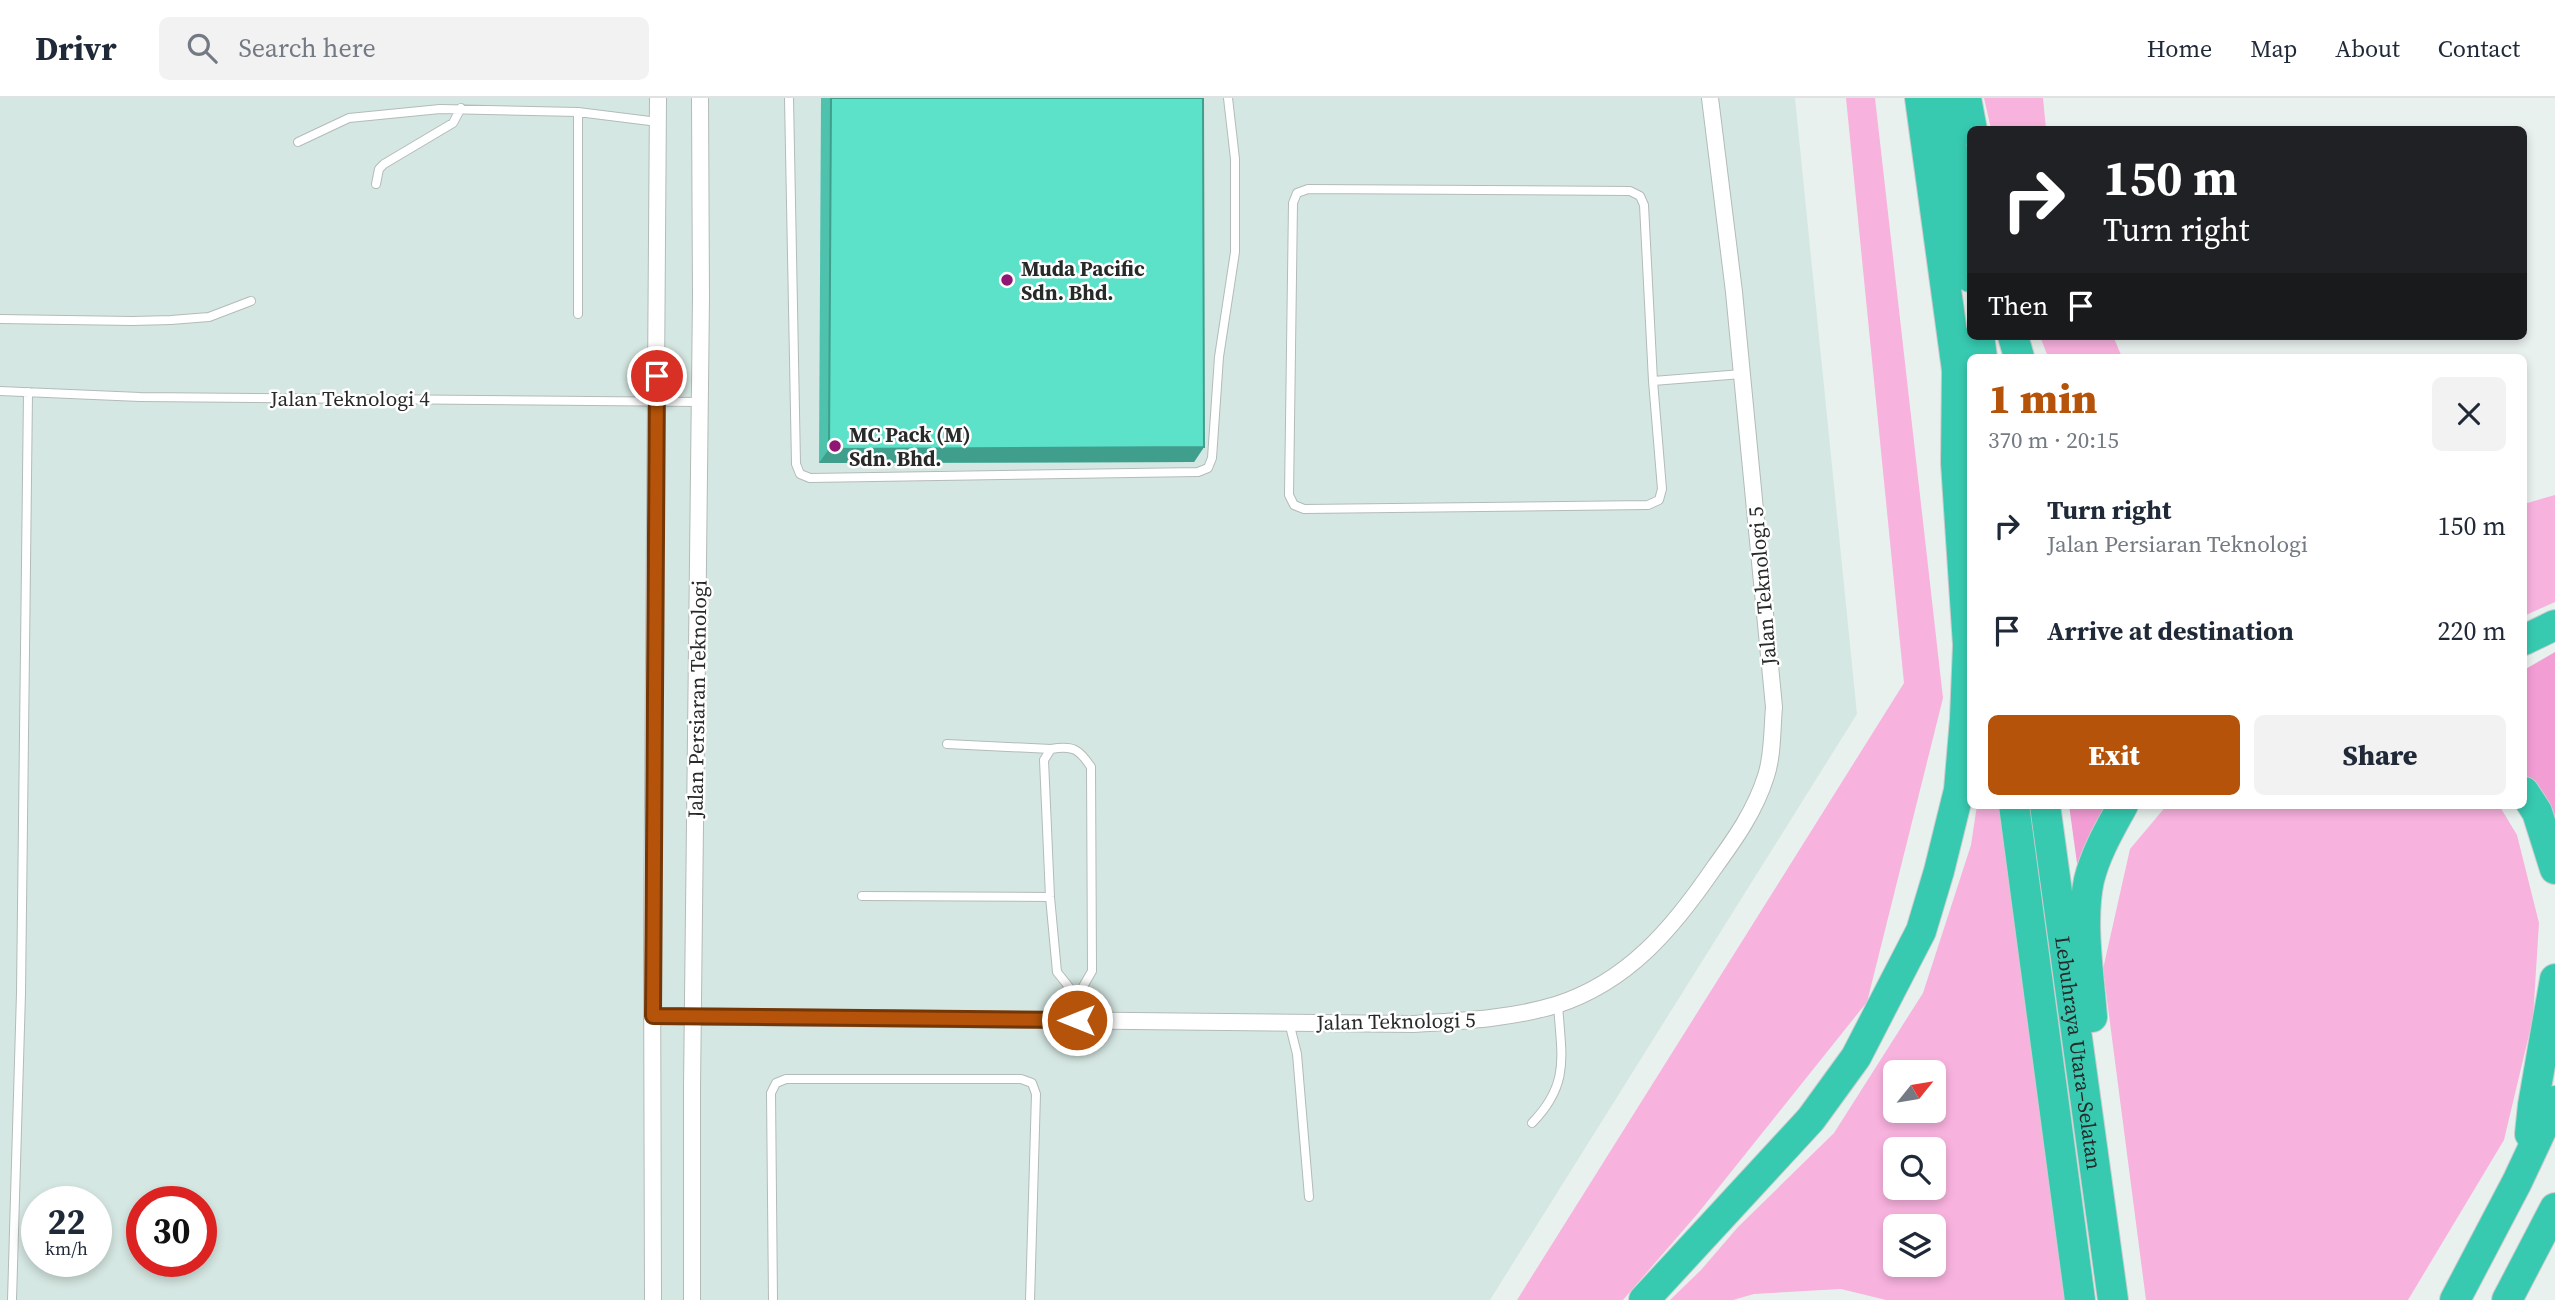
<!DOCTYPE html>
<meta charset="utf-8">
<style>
body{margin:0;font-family:"Source Serif 4",serif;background:#f2f2f3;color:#1f2937;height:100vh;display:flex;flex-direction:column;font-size:26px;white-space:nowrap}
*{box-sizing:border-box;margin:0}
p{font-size:23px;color:#747a83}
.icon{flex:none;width:38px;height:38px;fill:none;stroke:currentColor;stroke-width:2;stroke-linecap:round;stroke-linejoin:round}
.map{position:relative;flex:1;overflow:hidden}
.panel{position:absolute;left:1967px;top:256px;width:560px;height:455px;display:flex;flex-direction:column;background:#fff;border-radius:10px;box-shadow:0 4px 10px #0003}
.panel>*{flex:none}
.hud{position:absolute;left:1967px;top:28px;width:560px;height:214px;border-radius:10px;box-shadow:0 4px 10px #0003;background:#202124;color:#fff;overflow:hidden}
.needle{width:46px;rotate:60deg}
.tools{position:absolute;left:1883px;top:962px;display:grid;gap:14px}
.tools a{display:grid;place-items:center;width:63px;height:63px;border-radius:10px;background:#fff;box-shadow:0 4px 10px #0003;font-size:35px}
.speed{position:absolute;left:21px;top:1088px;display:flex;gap:14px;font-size:35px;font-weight:700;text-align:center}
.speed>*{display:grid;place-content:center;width:91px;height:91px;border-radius:50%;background:#fff;box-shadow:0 4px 10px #0003;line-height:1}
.speed small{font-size:18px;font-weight:400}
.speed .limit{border:10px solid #d22;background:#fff;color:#111}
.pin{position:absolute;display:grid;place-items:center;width:60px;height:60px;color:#fff;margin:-30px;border:4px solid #fff;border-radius:50%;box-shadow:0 2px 7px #0007}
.me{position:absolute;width:77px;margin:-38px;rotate:270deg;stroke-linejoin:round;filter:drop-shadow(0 0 5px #0008)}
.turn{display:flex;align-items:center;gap:24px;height:147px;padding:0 21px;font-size:32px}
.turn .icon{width:91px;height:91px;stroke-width:2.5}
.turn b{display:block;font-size:49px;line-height:60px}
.then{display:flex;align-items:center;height:66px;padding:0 21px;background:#0003;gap:14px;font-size:26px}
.round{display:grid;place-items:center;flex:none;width:74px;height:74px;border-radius:10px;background:#f2f2f3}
.head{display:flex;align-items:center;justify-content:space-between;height:119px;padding:0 21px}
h1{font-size:42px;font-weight:800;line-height:52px;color:#b45309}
.button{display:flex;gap:14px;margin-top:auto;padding:14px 21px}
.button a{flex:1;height:80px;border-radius:10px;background:#b45309;color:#fff;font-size:28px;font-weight:800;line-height:80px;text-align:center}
.button a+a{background:#f2f2f3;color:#1f2937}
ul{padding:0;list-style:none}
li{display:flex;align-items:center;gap:21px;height:105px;padding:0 21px}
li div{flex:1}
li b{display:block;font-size:26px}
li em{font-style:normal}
header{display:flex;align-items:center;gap:42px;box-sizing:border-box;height:98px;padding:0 35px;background:#fff;border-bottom:2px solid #e0e1e3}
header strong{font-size:33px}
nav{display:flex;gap:38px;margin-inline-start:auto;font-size:24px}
.search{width:490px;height:63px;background:#f2f2f3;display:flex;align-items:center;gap:18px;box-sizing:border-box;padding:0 24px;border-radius:10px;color:#747a83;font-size:26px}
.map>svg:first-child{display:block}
.built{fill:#d5e7e2;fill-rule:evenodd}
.green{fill:#f8b2de;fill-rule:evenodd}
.forest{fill:#f39dd5}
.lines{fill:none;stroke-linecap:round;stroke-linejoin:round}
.lane-casing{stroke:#b3bbb9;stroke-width:10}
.street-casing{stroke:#b3bbb9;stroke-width:18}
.highway-casing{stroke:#cbcccc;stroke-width:32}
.lane{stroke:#fff;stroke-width:8}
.street{stroke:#fff;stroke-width:16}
.highway{stroke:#37cab1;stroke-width:30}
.wall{fill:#4ec2ad}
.shaded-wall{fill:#409e8d}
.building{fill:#5be2c9;stroke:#409e8d;stroke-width:2}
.route-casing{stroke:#753606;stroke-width:18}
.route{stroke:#b45309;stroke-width:12}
.poi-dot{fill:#911572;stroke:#fff;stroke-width:2.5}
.labels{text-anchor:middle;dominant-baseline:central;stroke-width:5;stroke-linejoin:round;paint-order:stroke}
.poi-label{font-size:21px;font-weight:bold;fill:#272a29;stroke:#fff;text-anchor:start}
.street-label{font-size:21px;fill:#272a29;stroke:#fff}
</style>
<header>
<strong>Drivr</strong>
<div class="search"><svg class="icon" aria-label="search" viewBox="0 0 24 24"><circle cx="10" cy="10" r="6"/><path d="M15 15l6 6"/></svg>Search here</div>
<nav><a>Home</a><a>Map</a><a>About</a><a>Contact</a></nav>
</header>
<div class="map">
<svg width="2555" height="1202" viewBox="0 0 2555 1202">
<rect width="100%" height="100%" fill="#e9f1ef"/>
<!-- built -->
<path class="built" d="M0,0H1795L1857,616L1490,1202H0ZM37,1104H96V1164H37ZM142,1104H201V1164H142Z"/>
<!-- green -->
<path class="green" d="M1846,0H1875L1943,600L1867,904L1699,1114L1623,1202H1517L1904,585Z
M1984,0H2043L2046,31H1991Z
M2040,238H2113L2122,259H2048Z
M2555,397V504L2524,518V406Z
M1977,707H2000L2069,1202H1886L1841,1191L1754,1196L1733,1202H1670L1701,1172L1738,1129L1834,1035L1923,895L1971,747ZM1895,975H1934V1013H1895ZM1895,1052H1934V1090H1895ZM1895,1129H1934V1167H1895Z
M2167,707H2499L2517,737L2539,825L2533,920L2504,1042L2408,1202H2146L2103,871L2130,751Z"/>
<!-- forest -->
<path class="forest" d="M2555,554V737L2524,685V572Z
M2069,707H2111L2080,787Z"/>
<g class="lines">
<!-- lane casing -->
<g class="lane-casing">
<path id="lane" d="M789,0L796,366L800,376L810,380L1198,374L1208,370L1212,360L1219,259L1235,154V61L1228,0
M578,14V216
M298,44L349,20L440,11L578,14L658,24
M376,86L379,71L384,66L453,25L461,10
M1308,91L1630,93L1640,98L1644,107L1653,283L1662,391L1659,402L1648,407L1304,411L1294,407L1289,397L1293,105L1297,95Z
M0,221L132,223L171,222L209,219L251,203
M1653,283L1742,276
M0,293L140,299L700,304
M947,646L1051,651
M862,798L1050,799
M1077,922V899L1092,873L1091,669C1079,651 1073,647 1051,651L1044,662L1050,799L1057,874L1077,899
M1289,924L1297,956L1309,1099
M1532,1025C1571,985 1561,957 1558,906
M12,1202L21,895L28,294
M773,1202L771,995L776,985L786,981H1021L1032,985L1036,996L1030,1202"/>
</g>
<!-- street casing -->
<g class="street-casing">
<path id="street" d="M653,918L1413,926C1461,923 1509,921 1556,907C1628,884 1673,830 1714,770C1735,741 1755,713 1766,678C1773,657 1772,631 1774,609L1734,194L1710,0
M653,1202L652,848L658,0
M692,1202V990L701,199L700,0"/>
</g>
<!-- highway casing -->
<g class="highway-casing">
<g id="highway">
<path d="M1920,0L1959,287"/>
<path d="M1945,0L1970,179"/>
<path d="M1966,0L1972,32"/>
<path d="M1979,238L1982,259"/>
<path d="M2013,238L2019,259"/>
<path d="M2524,542L2555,527"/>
<path d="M2524,694L2537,714L2555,771"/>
<path d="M2014,707L2080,1202"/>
<path id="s1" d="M2045,707L2113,1202"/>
<path d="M2092,919C2089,877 2080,823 2089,782C2096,754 2110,731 2123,707"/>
<path d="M2530,1036L2533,1007L2555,881"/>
<path d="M1644,1202L1811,1021L1856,959L1921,833L1939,773L1959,692L1965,621L1968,547L1956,365L1957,269"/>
<path d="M2455,1202L2517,1084L2555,1003"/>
<path d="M2507,1202L2555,1110"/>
</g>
</g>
<!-- lane -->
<use href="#lane" class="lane"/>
<!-- street -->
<use href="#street" class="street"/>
<!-- highway -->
<use href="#highway" class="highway"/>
</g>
<!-- wall -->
<path class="wall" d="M821,0H1203L1204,349L1194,364L819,365Z"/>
<!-- shaded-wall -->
<path class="shaded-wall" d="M1204,349L1194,364L819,365L829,351Z"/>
<!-- building -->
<path class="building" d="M831,0H1203L1204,349L829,351Z"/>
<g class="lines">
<!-- route casing -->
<g class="route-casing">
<path id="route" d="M657,278L653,918L1077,922"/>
</g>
<!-- route -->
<use href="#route" class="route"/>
</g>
<!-- markers -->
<g class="poi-dot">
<circle cx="1007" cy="182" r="7"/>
<circle cx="835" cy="348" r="7"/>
</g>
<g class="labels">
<!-- poi labels -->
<g class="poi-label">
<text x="1021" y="170">Muda Pacific<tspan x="1021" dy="24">Sdn. Bhd.</tspan></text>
<text x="849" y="336">MC Pack (M)<tspan x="849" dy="24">Sdn. Bhd.</tspan></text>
</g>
<!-- street labels -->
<g class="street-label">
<text x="350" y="300">Jalan Teknologi 4</text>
<text transform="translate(1762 488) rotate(-95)">Jalan Teknologi 5</text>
<text transform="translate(697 601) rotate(-89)">Jalan Persiaran Teknologi</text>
<text transform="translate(1396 923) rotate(-1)">Jalan Teknologi 5</text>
<text stroke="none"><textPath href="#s1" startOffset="250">Lebuhraya Utara–Selatan</textPath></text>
</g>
</g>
</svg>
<div class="tools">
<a><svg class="needle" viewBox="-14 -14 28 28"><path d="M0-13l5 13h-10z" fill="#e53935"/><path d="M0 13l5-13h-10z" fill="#747a83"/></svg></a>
<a><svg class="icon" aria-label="search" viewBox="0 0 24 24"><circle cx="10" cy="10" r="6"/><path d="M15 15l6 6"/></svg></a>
<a><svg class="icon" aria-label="layers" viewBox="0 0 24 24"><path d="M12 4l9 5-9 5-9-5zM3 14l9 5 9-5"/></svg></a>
</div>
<div class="speed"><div>22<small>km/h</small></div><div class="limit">30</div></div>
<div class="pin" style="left:657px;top:278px;background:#d93025"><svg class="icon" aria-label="arrive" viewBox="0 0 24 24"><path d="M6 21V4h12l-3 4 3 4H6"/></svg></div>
<svg class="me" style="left:1077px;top:922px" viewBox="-20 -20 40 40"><circle r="17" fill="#b45309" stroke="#fff" stroke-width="3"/><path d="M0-11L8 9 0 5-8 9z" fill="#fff"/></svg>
<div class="hud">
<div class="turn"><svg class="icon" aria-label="right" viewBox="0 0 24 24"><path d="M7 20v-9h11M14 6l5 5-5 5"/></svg><div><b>150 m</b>Turn right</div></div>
<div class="then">Then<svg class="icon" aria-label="arrive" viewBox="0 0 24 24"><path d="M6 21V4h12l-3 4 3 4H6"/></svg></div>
</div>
<section class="panel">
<div class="head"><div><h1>1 min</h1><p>370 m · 20:15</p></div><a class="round"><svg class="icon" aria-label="close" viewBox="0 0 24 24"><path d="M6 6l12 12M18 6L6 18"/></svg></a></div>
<ul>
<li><svg class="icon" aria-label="right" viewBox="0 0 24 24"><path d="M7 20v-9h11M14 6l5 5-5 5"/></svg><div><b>Turn right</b><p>Jalan Persiaran Teknologi</p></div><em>150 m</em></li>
<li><svg class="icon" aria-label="arrive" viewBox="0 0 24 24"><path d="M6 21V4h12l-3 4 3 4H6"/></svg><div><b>Arrive at destination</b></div><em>220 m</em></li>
</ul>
<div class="button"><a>Exit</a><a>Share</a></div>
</section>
</div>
